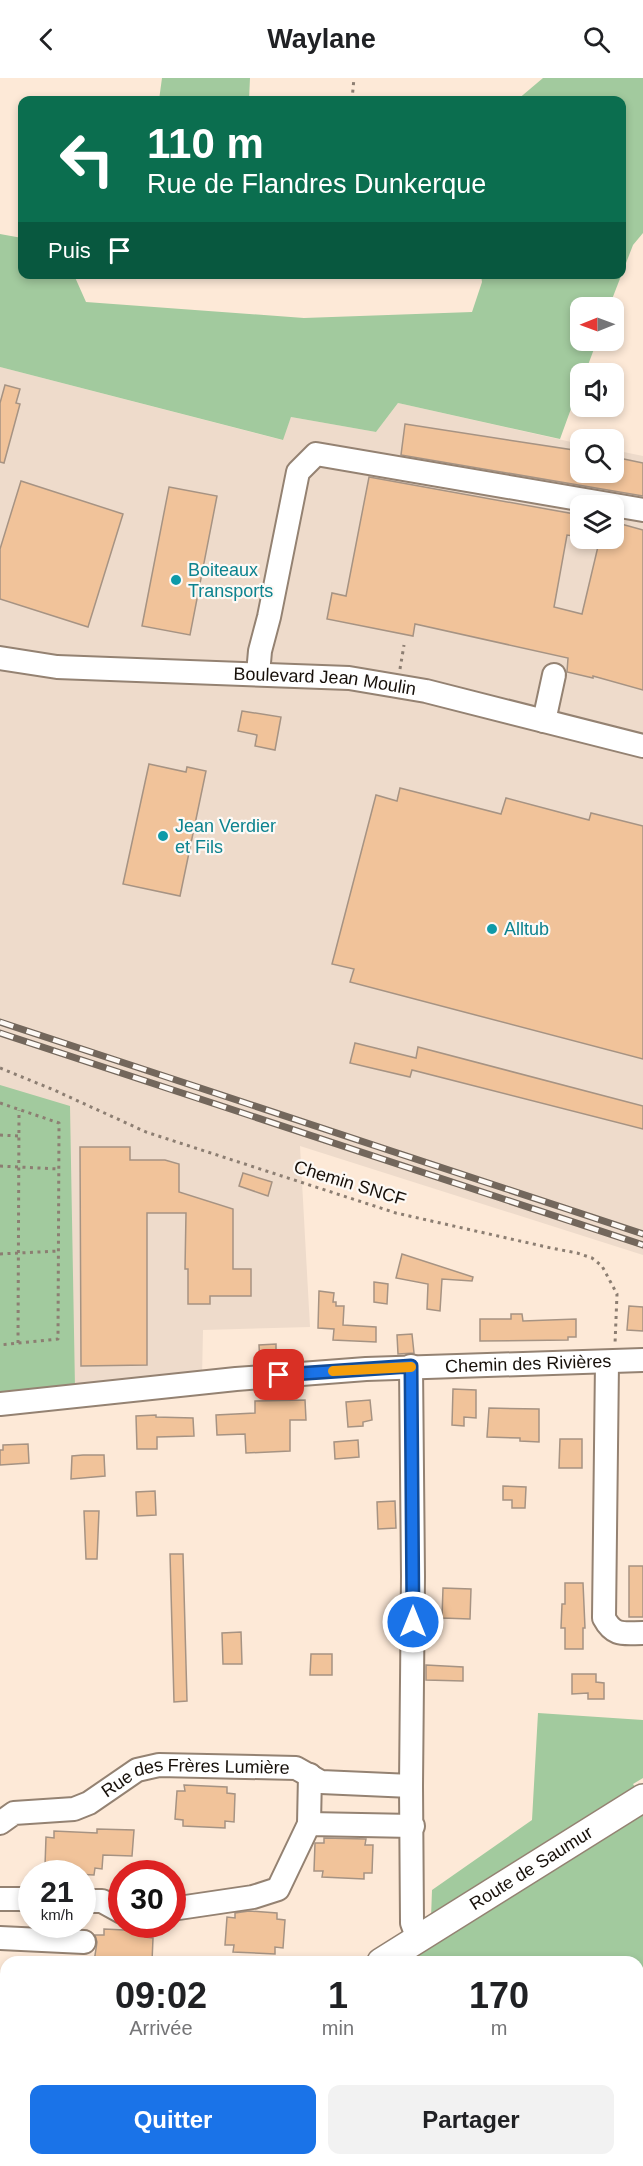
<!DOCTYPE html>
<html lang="fr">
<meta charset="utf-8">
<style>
body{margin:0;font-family:Arial,sans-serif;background:#f2f2f2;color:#202124;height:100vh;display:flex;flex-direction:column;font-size:22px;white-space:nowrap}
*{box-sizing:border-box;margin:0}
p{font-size:20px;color:#757577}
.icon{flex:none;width:33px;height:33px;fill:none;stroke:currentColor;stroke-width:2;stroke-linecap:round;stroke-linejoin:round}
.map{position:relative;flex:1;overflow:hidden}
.panel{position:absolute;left:0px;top:1878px;width:644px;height:210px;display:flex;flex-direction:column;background:#fff;border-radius:18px 18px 0 0;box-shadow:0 3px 9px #0003}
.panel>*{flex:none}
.guide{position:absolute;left:18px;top:18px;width:608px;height:183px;border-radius:12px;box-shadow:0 3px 9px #0003;background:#0b6e4f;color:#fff;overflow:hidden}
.needle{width:39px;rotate:269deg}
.fabs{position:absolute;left:570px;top:219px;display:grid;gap:12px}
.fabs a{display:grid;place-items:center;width:54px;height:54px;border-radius:12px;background:#fff;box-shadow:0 3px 9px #0003;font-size:30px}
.speed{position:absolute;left:18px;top:1782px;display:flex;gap:12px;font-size:30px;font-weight:700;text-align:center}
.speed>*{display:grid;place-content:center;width:78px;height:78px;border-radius:50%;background:#fff;box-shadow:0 3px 9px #0003;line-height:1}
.speed small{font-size:15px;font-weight:400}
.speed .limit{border:9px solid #d22;background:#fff;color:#111}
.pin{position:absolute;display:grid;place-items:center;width:51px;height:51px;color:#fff;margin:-26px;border-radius:12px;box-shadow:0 3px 9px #0006}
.me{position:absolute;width:66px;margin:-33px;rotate:0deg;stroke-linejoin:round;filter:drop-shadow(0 0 4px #0008)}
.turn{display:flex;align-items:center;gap:21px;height:126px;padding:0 30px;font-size:27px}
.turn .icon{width:78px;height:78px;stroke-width:2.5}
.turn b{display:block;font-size:42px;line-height:51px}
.then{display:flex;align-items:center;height:57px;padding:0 30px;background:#0003;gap:12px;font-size:22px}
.eta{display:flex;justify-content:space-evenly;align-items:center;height:102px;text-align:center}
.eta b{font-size:36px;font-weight:700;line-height:42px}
.action{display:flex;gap:12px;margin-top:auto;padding:12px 30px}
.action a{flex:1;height:69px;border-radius:12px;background:#1a73e8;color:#fff;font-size:24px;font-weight:700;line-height:69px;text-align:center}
.action a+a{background:#f2f2f2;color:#202124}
header{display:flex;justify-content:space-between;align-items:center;height:78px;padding:0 30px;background:#fff;font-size:27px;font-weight:700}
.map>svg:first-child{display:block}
.industrial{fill:#eedbcb;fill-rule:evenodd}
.green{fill:#a2ca9e}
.building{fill:#f1c39a;stroke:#a69383;stroke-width:1.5}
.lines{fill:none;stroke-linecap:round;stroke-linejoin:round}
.minor-casing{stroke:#948272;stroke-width:26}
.major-casing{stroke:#948272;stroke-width:30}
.path{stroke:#8c7e72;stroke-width:3;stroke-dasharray:3 4.5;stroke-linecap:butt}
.minor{stroke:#fff;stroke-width:22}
.major{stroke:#fff;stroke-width:27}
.rail-casing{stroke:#73675c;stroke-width:7}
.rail{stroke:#fdf9f5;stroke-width:4.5;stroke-dasharray:14;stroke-linecap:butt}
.route-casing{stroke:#114b97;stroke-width:15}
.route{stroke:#1a73e8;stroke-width:10}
.slow{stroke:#f59e0b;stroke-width:10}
.culture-dot{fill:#0f9aa8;stroke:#fdf9f5;stroke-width:2}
.labels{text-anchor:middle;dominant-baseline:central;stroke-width:4.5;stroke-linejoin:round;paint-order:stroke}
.culture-label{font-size:18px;fill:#0d838f;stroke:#fdf9f5;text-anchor:start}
.street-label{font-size:18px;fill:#17100a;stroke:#fdf9f5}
</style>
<header><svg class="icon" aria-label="back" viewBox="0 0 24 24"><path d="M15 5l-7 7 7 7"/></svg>Waylane<svg class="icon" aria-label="search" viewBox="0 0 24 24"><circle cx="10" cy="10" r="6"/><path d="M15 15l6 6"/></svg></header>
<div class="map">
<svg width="643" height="2088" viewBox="0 0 643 2088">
<rect width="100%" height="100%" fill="#fde9d7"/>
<!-- industrial -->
<path class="industrial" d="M0,289L282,362L291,339L376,354L398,325L580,366V394H614V372L643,378V1177L300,1068L310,1249L203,1252L202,1300L0,1320ZM580,428H614V460H580Z"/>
<!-- green -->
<path class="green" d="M162,0H250L249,22H159Z
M543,0H643V155L633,167L609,229L580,230V262L597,263L585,295L580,296V306L560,361L398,325L376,354L291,339L283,362L0,289V156L22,160V196L74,197L86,224L304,240L472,234L482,204L481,197L621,196V22H517Z
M0,1007L70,1028L75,1310L0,1318Z
M538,1635L643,1642V1700L633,1706L643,1721V2088H399L397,2082H638V1884H409L430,1868L432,1812L532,1742Z"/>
<!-- building -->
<path class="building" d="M5,307L20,311L16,325L20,326L4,385L0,384V325Z
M405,346L580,373V394H614V379L643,385V418L401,377Z
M369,399L580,437V459L567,457L554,529L582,536L600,460H614V444L643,452V612L593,598V600L567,594L568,580L415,546L413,558L327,541L332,515L346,518Z
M21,403L123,436L88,549L0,521V471Z
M169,409L217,418L190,557L142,548Z
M242,633L281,639L275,672L255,668L257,657L238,653Z
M149,686L186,694L187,689L206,693L180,818L123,806Z
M400,710L501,736L506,720L589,742L591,735L643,748V981L350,904L354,891L332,886L376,717L397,723Z
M355,965L416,980L418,969L643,1028V1051L412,992L410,999L350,985Z
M80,1069H130V1082H165L179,1086V1114L233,1131V1191H251V1218H210V1226H188V1191H185L186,1135H147V1287L81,1288Z
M243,1095L272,1104L268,1118L239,1108Z
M402,1176L473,1199L472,1203L442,1201L440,1233L427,1231L428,1206L396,1200Z
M374,1204L388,1206L387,1226L374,1224Z
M319,1213L334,1215L333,1224H336V1228H344L343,1247L376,1249V1264L333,1262L334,1251L318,1250Z
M629,1228L643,1229V1253L627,1252Z
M511,1236H522L523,1243L576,1241V1259H568V1262L480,1263V1241H511Z
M412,1256L414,1275L398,1276L397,1257Z
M276,1266V1278L296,1277L297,1283L260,1286L259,1267Z
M453,1311L476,1312V1340L464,1339V1348L452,1347Z
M305,1322L306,1342H290V1373L246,1375L245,1356L217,1357L216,1337L255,1335V1323Z
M370,1322L372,1342L363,1344V1348L348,1349L346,1324Z
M489,1330L539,1331V1364L520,1363V1360L487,1359Z
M156,1337V1339L193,1340L194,1358L157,1359V1371H137L136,1338Z
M560,1361H582V1390H559Z
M358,1362L359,1379L335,1381L334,1364Z
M28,1366L29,1385L0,1387V1372H3V1367Z
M83,1377H104L105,1398L71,1401L72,1378Z
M503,1408L526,1409L525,1430H512V1422H503Z
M155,1413L156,1437L137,1438L136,1414Z
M395,1423L396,1450L378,1451L377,1424Z
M84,1433H99L97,1481H86Z
M170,1476H183L187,1623L174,1624Z
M629,1488H643V1539H629Z
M565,1505H583L585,1550H583V1571H565V1550H561L562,1526H565Z
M443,1510L471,1511L470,1541L442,1540Z
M241,1554L242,1586H223L222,1555Z
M311,1576H332V1597H310Z
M426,1587L463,1589V1603L426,1602Z
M572,1596H596V1604L604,1605V1621H588V1615L572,1616Z
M184,1707L227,1709V1715L235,1716L234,1744L225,1743V1750L183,1748V1742L175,1741L177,1713H185Z
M97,1751L134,1752L132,1778L103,1777L102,1791L95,1790L94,1797L52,1795L53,1788H45L46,1759L54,1760V1753L97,1755Z
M324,1760L366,1761L365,1767H373L372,1795H364V1801L322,1799L323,1793H314L315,1765H324Z
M249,1833L277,1835V1841L285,1842L283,1870L275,1869V1876L233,1874L234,1867H225L227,1839L235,1840V1835Z
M104,1851L145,1853V1859L153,1860L152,1884H94L97,1864L95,1857H104Z"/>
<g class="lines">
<!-- minor casing -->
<g class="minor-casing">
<g id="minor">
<path id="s1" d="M0,580L57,589L349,600L426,613L643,668"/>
<path d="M258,596L260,573L269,539L298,394L316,376L643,432"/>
<path d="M544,643L554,597"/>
<path d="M607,1284L604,1540C614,1559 624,1555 643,1555"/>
<path id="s2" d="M0,1326L236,1301L366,1291L643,1282"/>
<path d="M411,1708L412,1845L418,1861"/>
<path id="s3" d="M0,1745L14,1735L74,1731L89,1725L137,1692L159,1687L296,1690L321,1704L411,1708L413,1498L411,1288"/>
<path d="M309,1746L310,1697"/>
<path d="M0,1821H32"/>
<path d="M82,1823H102L122,1834"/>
<path d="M172,1831L253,1819L278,1811L309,1746L413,1748"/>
<path d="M0,1860L84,1864"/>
<path d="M0,1912L6,1915"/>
<path d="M0,1996L6,1997"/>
<path d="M195,2082L199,2088"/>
<path d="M356,2082V2088"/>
<path d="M225,2088L236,2082"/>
</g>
</g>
<!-- major casing -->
<g class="major-casing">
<g id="major">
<path id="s4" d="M381,1884L643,1720"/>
<path d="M49,2088L59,2082"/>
</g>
</g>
<!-- path -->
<path class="path" d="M352,22L354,0
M400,591L404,567
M0,990L54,1012L146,1054L396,1135L551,1170L577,1175L592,1180L602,1188L617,1216L615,1266
M0,1025L59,1045L58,1261L0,1267
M0,1057L19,1058
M0,1088L59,1091
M0,1176L58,1173
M18,1265L19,1032
M638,1929H643
M0,2067H6
M438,2088L439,2082"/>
<!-- minor -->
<use href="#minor" class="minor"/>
<!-- major -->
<use href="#major" class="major"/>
<!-- rail casing -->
<g class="rail-casing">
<path id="rail" d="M0,944L643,1156
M0,955L643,1167"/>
</g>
<!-- rail -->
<use href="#rail" class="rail"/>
</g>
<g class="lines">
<!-- route casing -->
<g class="route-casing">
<path id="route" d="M279,1297L411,1288L413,1544"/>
</g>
<!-- route -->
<use href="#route" class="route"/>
<!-- slow -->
<path class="slow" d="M333,1293L411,1289"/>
</g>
<!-- markers -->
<g class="culture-dot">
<circle cx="176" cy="502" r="6"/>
<circle cx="163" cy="758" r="6"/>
<circle cx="492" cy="851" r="6"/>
</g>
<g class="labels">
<!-- culture labels -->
<g class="culture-label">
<text x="188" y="492">Boiteaux<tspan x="188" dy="21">Transports</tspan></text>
<text x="175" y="748">Jean Verdier<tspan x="175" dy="21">et Fils</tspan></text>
<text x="504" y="851">Alltub</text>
</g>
<!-- street labels -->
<g class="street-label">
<text stroke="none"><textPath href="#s1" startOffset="326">Boulevard Jean Moulin</textPath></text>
<text transform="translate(350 1105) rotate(17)">Chemin SNCF</text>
<text stroke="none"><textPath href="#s2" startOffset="530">Chemin des Rivières</textPath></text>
<text stroke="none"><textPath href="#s3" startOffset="208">Rue des Frères Lumière</textPath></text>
<text stroke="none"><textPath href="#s4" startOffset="177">Route de Saumur</textPath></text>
</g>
</g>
</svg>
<div class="fabs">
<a><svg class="needle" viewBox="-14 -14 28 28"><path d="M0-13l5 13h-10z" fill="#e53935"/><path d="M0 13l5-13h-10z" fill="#757577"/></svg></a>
<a><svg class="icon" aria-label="sound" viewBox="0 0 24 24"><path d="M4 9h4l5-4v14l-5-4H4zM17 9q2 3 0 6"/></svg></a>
<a><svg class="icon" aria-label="search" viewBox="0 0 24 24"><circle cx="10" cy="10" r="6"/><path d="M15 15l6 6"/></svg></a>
<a><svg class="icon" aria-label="layers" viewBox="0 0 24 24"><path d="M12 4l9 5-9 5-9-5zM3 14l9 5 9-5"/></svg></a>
</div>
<div class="speed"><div>21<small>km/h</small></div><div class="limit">30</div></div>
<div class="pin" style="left:279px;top:1297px;background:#d93025"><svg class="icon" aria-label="arrive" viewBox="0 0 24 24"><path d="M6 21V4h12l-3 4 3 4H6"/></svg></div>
<svg class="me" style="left:413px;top:1544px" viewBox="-20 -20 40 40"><circle r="17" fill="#1a73e8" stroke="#fff" stroke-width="3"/><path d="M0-11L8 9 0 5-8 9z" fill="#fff"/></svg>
<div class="guide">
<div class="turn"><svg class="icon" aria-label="left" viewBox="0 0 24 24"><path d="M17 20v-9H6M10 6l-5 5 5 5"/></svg><div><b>110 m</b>Rue de Flandres Dunkerque</div></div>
<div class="then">Puis<svg class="icon" aria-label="arrive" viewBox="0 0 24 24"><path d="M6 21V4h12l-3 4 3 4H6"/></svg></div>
</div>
<section class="panel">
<div class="eta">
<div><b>09:02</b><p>Arrivée</p></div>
<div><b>1</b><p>min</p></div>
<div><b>170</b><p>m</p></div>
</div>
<div class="action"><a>Quitter</a><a>Partager</a></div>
</section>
</div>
